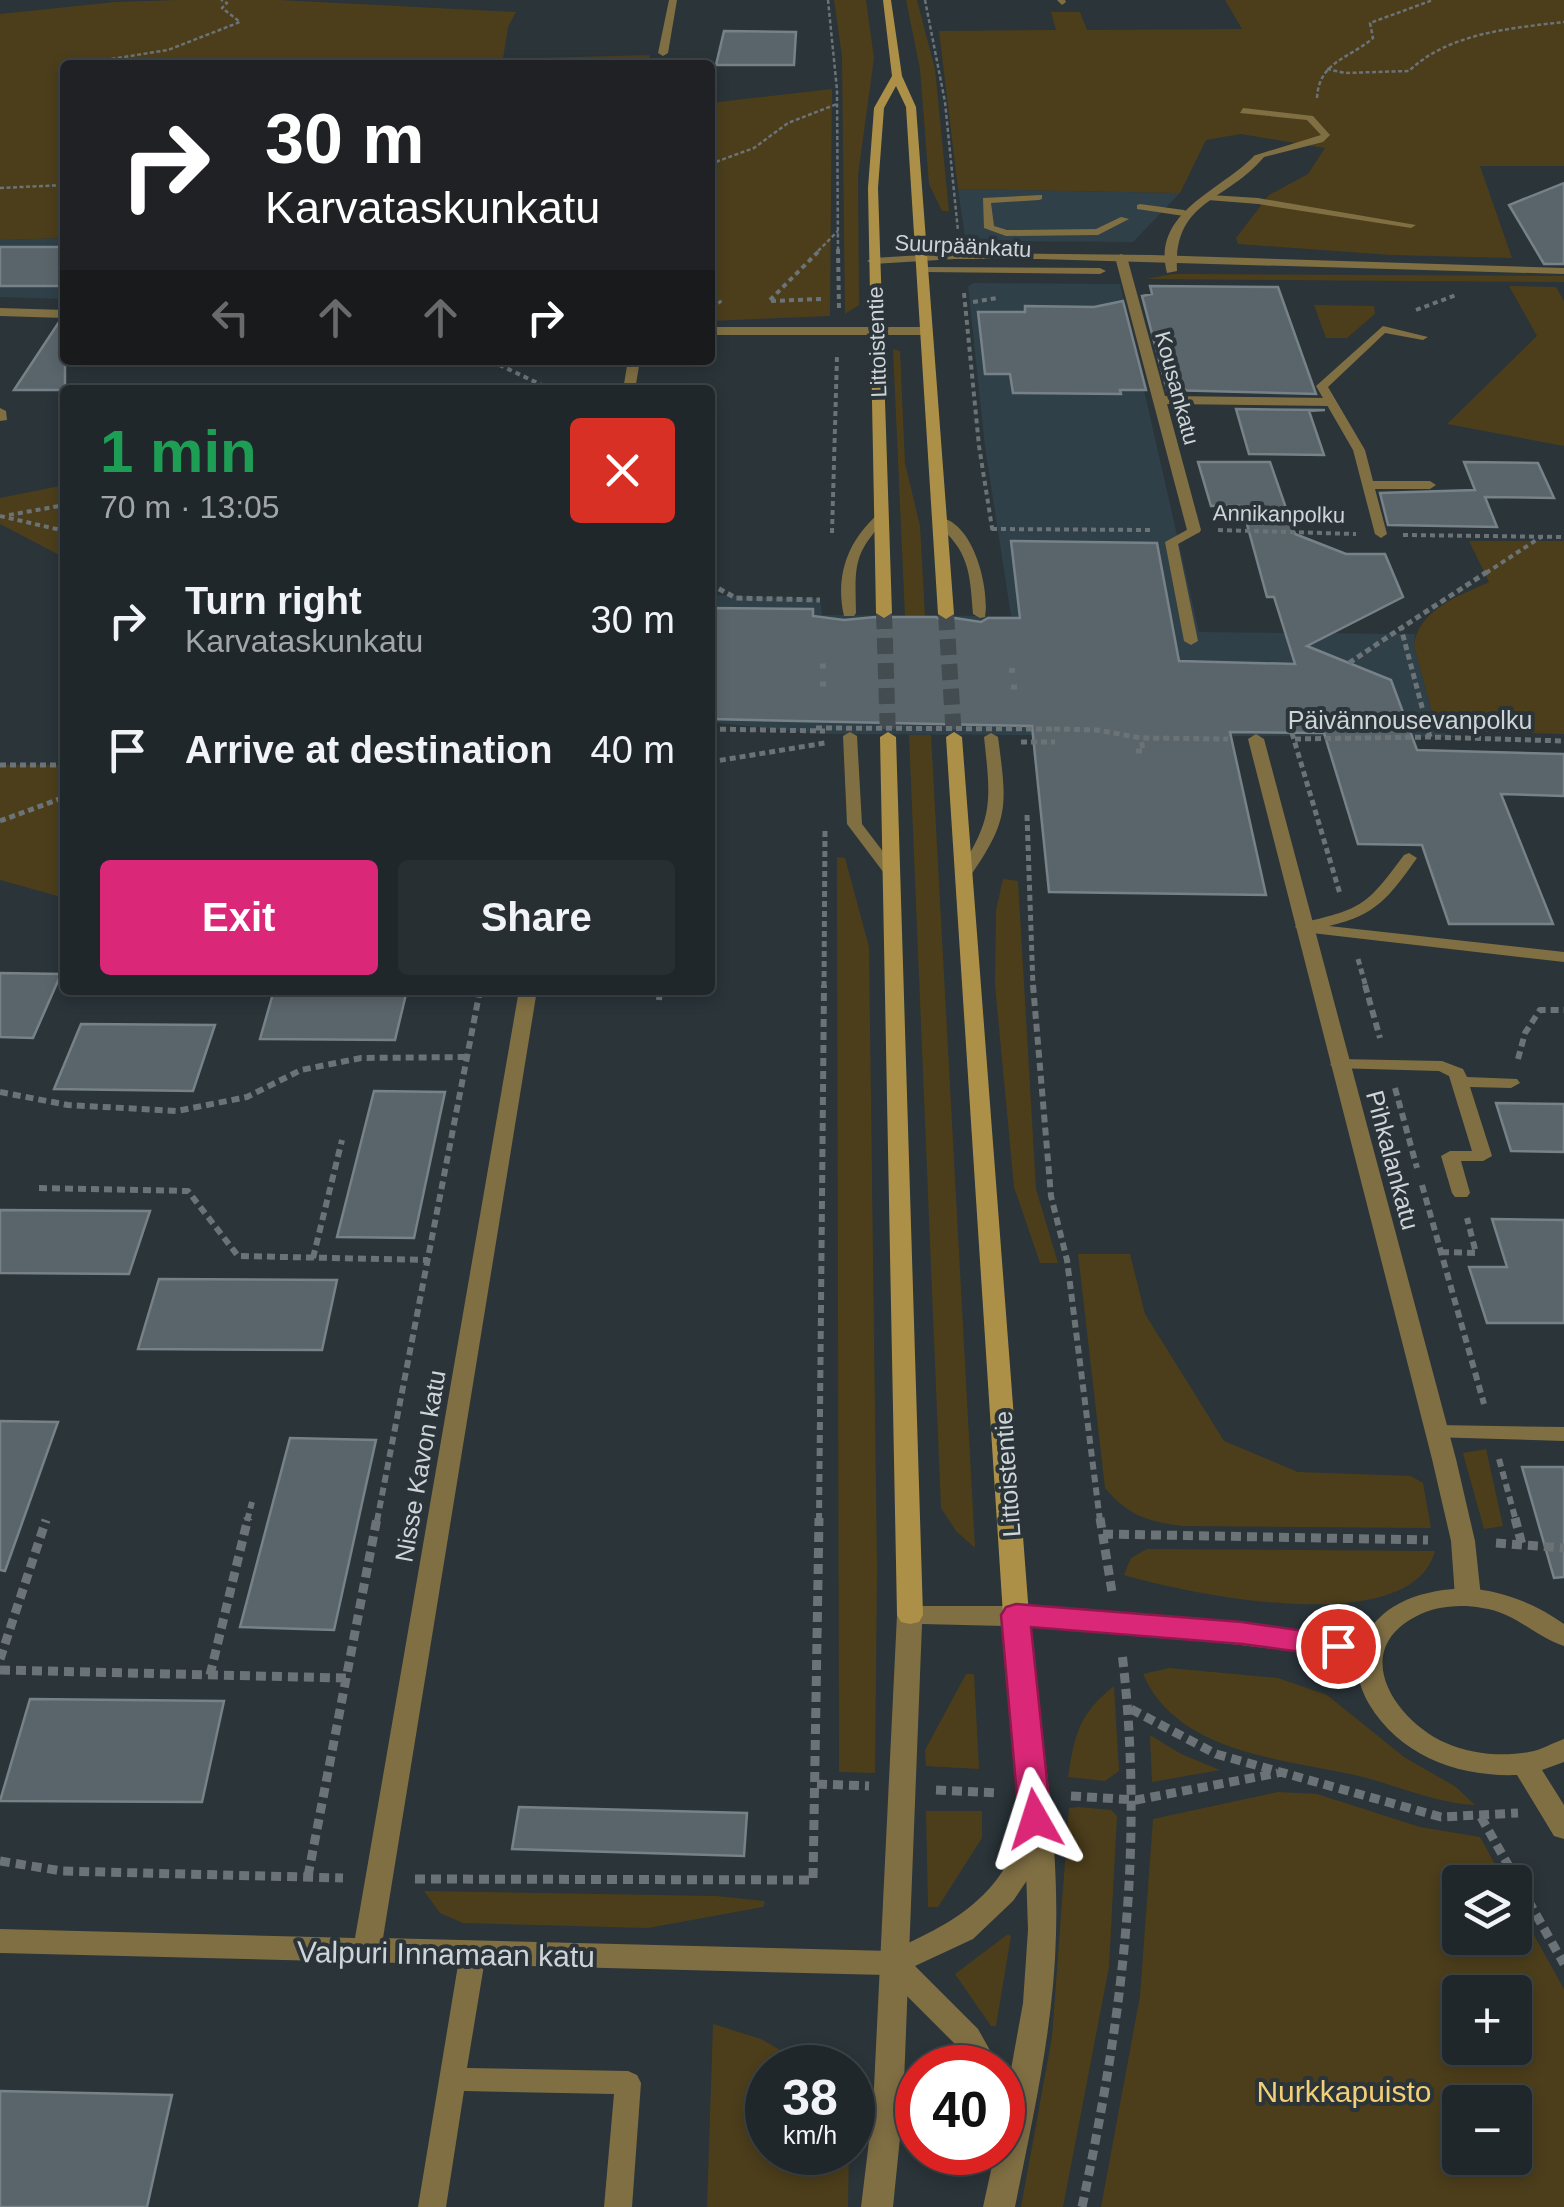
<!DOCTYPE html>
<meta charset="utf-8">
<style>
body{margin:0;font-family:Helvetica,sans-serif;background:#282f33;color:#f1f3f6;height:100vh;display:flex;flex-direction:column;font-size:38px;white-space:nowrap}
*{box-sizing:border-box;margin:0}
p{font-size:32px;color:#a2a5a9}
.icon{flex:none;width:55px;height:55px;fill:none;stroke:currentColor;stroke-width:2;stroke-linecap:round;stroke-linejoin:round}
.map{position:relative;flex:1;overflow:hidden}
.panel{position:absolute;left:60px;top:385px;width:655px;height:610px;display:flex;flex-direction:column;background:#20272b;border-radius:10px;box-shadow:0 5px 15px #0003,0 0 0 2px #3d4447}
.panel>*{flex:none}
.hud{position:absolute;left:60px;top:60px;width:655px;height:305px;border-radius:10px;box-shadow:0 5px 15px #0003,0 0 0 2px #3d4447;background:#202124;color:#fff;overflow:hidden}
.tools{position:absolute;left:1442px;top:1865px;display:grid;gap:20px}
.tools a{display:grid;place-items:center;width:90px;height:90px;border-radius:10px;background:#20272b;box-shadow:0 5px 15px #0003,0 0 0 2px #3d4447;font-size:50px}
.speed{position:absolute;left:745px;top:2045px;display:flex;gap:20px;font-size:50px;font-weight:700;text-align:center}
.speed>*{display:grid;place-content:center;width:130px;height:130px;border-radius:50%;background:#20272b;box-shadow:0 5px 15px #0003,0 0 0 2px #3d4447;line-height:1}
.speed small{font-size:25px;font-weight:400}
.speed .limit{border:15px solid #d22;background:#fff;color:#111}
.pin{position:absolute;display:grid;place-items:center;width:85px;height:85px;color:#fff;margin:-42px;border:5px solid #fff;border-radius:50%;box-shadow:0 2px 10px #0007}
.me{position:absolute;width:110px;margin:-55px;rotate:354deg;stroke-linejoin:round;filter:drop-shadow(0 0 8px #0008)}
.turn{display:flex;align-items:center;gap:35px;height:210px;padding:0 40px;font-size:45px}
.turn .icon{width:130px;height:130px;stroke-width:2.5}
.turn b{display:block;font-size:70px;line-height:85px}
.lanes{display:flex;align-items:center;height:95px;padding:0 40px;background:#0003;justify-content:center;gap:50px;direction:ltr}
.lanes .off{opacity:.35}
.round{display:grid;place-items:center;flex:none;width:105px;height:105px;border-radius:10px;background:#282f33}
.head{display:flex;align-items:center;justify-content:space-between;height:170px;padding:0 40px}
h1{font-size:60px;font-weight:800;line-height:75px;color:#1e9e55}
.action{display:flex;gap:20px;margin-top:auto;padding:20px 40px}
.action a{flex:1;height:115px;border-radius:10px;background:#db2777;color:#fff;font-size:40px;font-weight:800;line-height:115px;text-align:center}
.action a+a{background:#282f33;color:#f1f3f6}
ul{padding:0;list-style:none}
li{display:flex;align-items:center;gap:30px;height:130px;padding:0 40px}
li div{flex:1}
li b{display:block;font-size:38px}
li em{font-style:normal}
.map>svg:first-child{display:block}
.built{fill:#2f4048}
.green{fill:#4c3e1b;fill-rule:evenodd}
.building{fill:#5a656b;stroke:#768288;stroke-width:2.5}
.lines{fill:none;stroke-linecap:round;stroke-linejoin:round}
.secondary-tunnel{stroke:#434c51;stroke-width:16;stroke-dasharray:16 9;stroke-linecap:butt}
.path-far4{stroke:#6b7377;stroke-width:2.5;stroke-dasharray:4 2.5;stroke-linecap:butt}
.path-far3{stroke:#6b7377;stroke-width:4;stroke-dasharray:5 4;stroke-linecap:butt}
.path-far2{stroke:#6b7377;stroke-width:5;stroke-dasharray:6 4;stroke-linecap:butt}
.path-far1{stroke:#6b7377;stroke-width:6;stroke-dasharray:8 5;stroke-linecap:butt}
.path{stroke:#6b7377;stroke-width:9;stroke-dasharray:10 6;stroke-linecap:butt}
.service{fill:#806f43;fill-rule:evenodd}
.minor{fill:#806f43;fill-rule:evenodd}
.tertiary{fill:#806f43;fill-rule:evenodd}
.secondary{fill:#ad9047;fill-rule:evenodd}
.path-bridge{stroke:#6b7377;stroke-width:5;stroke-dasharray:6 4;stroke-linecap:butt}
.route{fill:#db2777;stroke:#8e194d;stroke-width:2.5}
.labels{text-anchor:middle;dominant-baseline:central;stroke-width:8;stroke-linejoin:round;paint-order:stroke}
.far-street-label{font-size:22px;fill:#ced4d7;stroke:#2a3439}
.street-label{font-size:25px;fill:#ced4d7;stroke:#2a3439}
.near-street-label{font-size:30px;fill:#ced4d7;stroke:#2a3439}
.near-park-label{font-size:30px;fill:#f2ce77;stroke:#2a3439}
</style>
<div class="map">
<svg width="1564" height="2207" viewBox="0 0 1564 2207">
<rect width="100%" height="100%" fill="#2a3439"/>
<!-- built -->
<path class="built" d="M958,189L1180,193L1133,242L969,241L965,237Z
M65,238V299L0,297V240Z
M974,283L1120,284L1199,632L1415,634L1414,646L1437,731L1457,737L820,734L710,722V595L820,599L822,615L1011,616L985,447L968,286Z"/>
<!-- green -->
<path class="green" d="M178,0H279L516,12L508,27L503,59L649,55L654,65H65V238L0,240V14L115,2Z
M834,0H866L874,58L858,175L859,305L845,314L842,56Z
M906,0H917L935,69L949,211H942L929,184L920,69Z
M1225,0H1564V166H1480L1512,258L1391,255L1238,244L1236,238L1269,195L1308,174L1325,148L1241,134L1206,140L1180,193L958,189L939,31L1056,30L1051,12H1080L1087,30L1242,29Z
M832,89L830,316L710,321V103Z
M1172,274L1564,276V282L1146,279Z
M1509,286L1556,287L1564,301V446L1447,424L1537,336Z
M1314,305L1374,306L1375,314L1347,338H1326Z
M893,349L900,351L905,463L920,526L925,616H905Z
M65,485V558L0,524V498Z
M1469,541H1564V734L1437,731L1414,646C1417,610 1461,595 1489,582Z
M909,735H931L975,1548L956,1531L941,1508Z
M0,765H65V898L0,880Z
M837,857L845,858L869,947L877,1569L875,1773L839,1772Z
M1003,879L1018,881L1036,1189L1058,1263H1040L1014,1187L995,985L996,910Z
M1078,1254H1130L1145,1314L1224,1441L1298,1472L1411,1476L1423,1483L1431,1528L1182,1526C1149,1522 1127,1515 1105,1488Z
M1486,1449L1503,1526L1484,1529L1463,1453Z
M1147,1549L1435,1551C1411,1641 1188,1594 1124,1575L1131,1558Z
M1169,1668L1278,1678L1327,1695L1404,1757L1456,1787L1475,1805C1436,1803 1401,1787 1363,1777C1287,1759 1178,1755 1143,1674Z
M966,1674H974L979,1769L926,1766L925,1750Z
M1114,1686L1119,1771L1105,1781L1068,1777C1075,1733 1079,1714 1114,1686Z
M1150,1735L1181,1754L1220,1770L1152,1782Z
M1278,1792L1317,1794L1420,1827L1480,1837L1505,1882H1460V1938H1515V1901L1564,1989V2207H1101L1140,1996L1153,1819ZM1460,1992H1515V2048H1460ZM1460,2102H1515V2158H1460Z
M1078,1807L1111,1810L1117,1816L1109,1967L1063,2207H1021L1052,2037L1069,1808Z
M926,1811H982V1838L938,1907H928Z
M424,1891L716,1896L765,1901L763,1907L648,1928L463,1923L440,1913Z
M1008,1934L1011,1936L996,2026H991L955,1974Z
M713,2024L761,2039L810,2067L768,2068V2152L849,2153L848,2207H707Z"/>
<!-- building -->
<path class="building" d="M724,31L796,32L794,65H716Z
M1564,183V264H1544L1509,205Z
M0,247H65V286H0Z
M1150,286L1278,287L1316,394L1167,390L1142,296L1152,294Z
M1123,301L1146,390H1120L1121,394L1013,393L1010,374H985L978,312H1025V306L1094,307Z
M59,322H65V390H14Z
M1236,409L1325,410L1309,411L1324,455L1249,454Z
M1198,462H1270L1295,534L1346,554H1385L1403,597L1307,646L1391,680L1417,750L1564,754V796L1501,794L1553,924H1449L1422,845L1358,844L1324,733L1230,732L1266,895L1049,892L1032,726L710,719V608L813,609V616L844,620L875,617L882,621L893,617H936L944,622L955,618L981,622L988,618H1020L1011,541L1157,543L1179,661L1295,664L1274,597H1267L1242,506H1211Z
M1464,462L1538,463L1554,498L1485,497L1497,527L1388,525L1380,493L1475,490Z
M0,973L61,974L33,1038L0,1037Z
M274,990H407L395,1040L260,1039Z
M81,1024L215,1025L193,1091L54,1089Z
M374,1091L445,1092L414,1238L337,1237Z
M1496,1103L1564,1104V1152L1511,1151Z
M0,1210L150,1211L129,1274L0,1273Z
M1492,1219L1564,1220V1323H1487L1469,1267H1507Z
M159,1279L337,1280L322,1350L138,1349Z
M0,1421L58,1422L5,1571L0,1570Z
M290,1438L376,1440L334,1630L240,1627Z
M1522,1467H1564V1577L1554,1578Z
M30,1699L224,1701L202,1802L0,1801Z
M519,1807L747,1813L744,1856L512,1849Z
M0,2091L172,2095L147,2207H0Z"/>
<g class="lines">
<!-- secondary-tunnel -->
<path class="secondary-tunnel" d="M884,613L888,737
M946,614L954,737"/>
<!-- path-far4 -->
<path class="path-far4" d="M828,0L837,90L838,251
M925,0L945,102L958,231
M110,65L111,59L168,50L240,22L222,8L227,3L221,0
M1327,69L1345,73L1409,71C1448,33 1512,28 1564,22
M1317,98C1319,61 1349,59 1373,38L1370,23L1433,0
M710,164L754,148L788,123L837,104
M0,188L65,185
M818,251L838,231"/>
<!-- path-far3 -->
<path class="path-far3" d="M838,249L839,308
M710,259L712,295L721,303
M964,293L979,446L993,534
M770,300L821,249
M771,301L821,299
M973,302L997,298
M1416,310L1456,295
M385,360L490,363
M491,361L544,386
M9,515L65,505
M0,516L65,531
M992,529L1151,530
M1218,530L1356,534
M832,533L837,356
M1403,535L1564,537
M1486,573L1541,537"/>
<!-- path-far2 -->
<path class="path-far2" d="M710,584L736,598L820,600
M1349,663L1401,628
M820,666H826
M1009,670L1018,671
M820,684H826
M1011,687H1021
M710,729L825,731
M1054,729L1097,730L1141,738L1228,739
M1292,733L1340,894
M1430,737L1401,628L1490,570
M1295,739L1430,737L1564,741
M1021,742H1055
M1136,751H1143L1141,738
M710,762L825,743
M0,765H65
M1027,815L1033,987
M0,821L65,797
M1358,959L1366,987
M824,987L825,830"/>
<!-- path-far1 -->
<path class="path-far1" d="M1033,985L1051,1196L1067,1260L1100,1521
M1365,985L1380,1038
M659,1000L660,990
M1518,1059L1525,1033L1540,1010H1564
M1395,1088L1417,1168
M0,1092L68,1105L177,1111L247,1097L301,1070L361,1058L467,1057
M1422,1185L1484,1404
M39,1188L188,1191L238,1256L428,1260
M1441,1252L1476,1253L1467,1218
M313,1258L342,1140
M1499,1459L1516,1521
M247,1521L252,1502
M377,1521L480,990
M819,1521L824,985"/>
<!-- path -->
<path class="path" d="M1100,1518L1112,1592
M1515,1518L1522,1545
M1103,1534L1428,1540
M1496,1543L1564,1548
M0,1659L46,1520
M0,1670L346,1678
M210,1675L248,1518
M1131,1709L1216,1754L1441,1817L1518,1813
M817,1784L869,1786
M936,1790L999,1793
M1071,1796L1136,1800L1278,1773
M1481,1817L1564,1964
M0,1861L62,1871L343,1878
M308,1876L377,1518
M415,1879L813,1880L819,1518
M1082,2207C1122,2019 1145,1845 1122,1653"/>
<!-- service -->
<path class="service" d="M1243,108L1313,116L1330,135L1323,142L1256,159V155L1321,135L1307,120L1240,113Z
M1042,195V199L1039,200L991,203L994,226L1007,230L1096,229L1121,217L1129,219L1098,235L1006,236L984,228L983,198Z
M1211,195L1258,198L1416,225L1411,228L1258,204L1208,200V196Z
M1140,204L1184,210L1189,213L1184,216L1137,209V205Z
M1383,326L1428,337L1423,340L1385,333L1328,387L1365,450L1373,481H1430L1436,485L1430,489H1375L1387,534L1381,538L1375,534L1353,450L1316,386Z
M0,408L6,411L7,420L0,421Z
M877,515L887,518C853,554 855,564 856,613L854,616H844C835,577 847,542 877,515Z
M935,517C973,517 990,588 985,617L980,618L973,614C970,572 969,550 935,523Z
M1194,526L1198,527V533L1178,544L1198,641L1191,645L1184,641L1165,542Z
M850,732L857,736L862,824L900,874L897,877H887L847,824L843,736Z
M991,733L998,737C1007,806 1010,819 969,878L964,880L956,875C994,819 991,802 984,737Z
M1409,853L1417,858C1389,897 1377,915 1329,926L1564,952V962L1303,932L1295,927L1297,924C1361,909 1365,908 1404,855Z
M1339,1059L1442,1061L1463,1069L1467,1077L1517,1079L1520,1083L1511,1088L1470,1087L1492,1156L1483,1161H1461L1470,1193L1467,1197H1455L1452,1193L1441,1156L1450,1151H1472L1449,1076L1439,1071L1333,1068L1330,1064Z
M1436,1425L1564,1427V1441L1429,1437L1426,1432L1429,1427Z
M473,1942L482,1946L486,1953L467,2068L628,2071L637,2075L641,2083L632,2207H604L614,2094L464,2091L446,2207H418L460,1953L464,1946Z"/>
<!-- minor -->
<path class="minor" d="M669,0H677L668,53L663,56L658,53Z
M1057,0H1065L1066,2L1062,5Z
M1255,155L1264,157C1225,203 1173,200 1177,271L1167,273C1151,212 1221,191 1255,155Z
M1121,254L1127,257L1165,396L1328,398L1334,402L1328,406L1167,404L1201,530L1199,533L1187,530L1115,257Z
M628,360H640L635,390H623Z
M1256,734L1264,739L1456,1459L1475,1541L1481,1597L1477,1603L1468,1606L1459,1603L1455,1597L1451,1541L1432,1459L1248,739Z
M519,990H537L383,1938L891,1951C930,1933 966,1917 994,1883C1009,1866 1022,1827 1048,1836L1052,1844L1013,1901L973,1939L915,1966L978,2029L1000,2068H969L958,2047L886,1975L0,1953V1929L355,1938Z"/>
<!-- tertiary -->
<path class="tertiary" d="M955,253L1152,255L1564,268V274L1038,259H955L873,264L867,261L873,258Z
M920,267L1100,268L1106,271L1100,274L924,272L918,269Z
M0,308L65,310V318L0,316Z
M710,327H926L932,331L926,335H710Z
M1467,1588C1503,1591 1534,1603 1564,1624V1646C1535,1637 1515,1612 1482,1608C1460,1604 1435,1606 1415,1617C1349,1652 1396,1721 1446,1743C1471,1754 1502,1757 1529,1752C1542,1750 1552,1743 1564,1739V1762L1542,1770L1564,1805V1839L1554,1836L1517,1775C1458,1777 1400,1756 1369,1704C1361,1690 1356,1675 1358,1659L1198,1640L1030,1627C1040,1729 1059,1831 1056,1934C1054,2026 1033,2116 1015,2207H983L995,2152H1002V2119L1023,2003L1028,1930L1025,1840L1004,1626L922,1624L903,2108L893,2207H861L873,2108L897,1615L901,1608L910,1606H1016L1198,1621L1363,1640C1384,1600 1424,1590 1467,1588Z"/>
<!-- secondary -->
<path class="secondary" d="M883,0H891L902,76L916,107L954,614L946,619L938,614L906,107L896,86L884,108L878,188L892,613L884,618L876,613L868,188L874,108L892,76Z
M888,732L896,737L923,1615L919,1622L910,1624L901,1622L897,1615L880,737Z
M954,732L962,737L1029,1615L1025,1622L1016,1624L1007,1622L1003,1615L946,737Z"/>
<!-- path-bridge -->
<path class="path-bridge" d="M816,728L1054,729"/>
</g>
<!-- route -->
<path class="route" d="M1016,1604L1242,1622L1338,1636L1348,1639L1353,1646L1348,1654L1338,1657L1242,1644L1031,1627L1051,1819L1046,1828L1035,1832L1024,1828L1019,1819L1001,1615L1006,1607Z"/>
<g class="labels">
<!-- far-street labels -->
<g class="far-street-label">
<text transform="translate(963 246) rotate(3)">Suurpäänkatu</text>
<text transform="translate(877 342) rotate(-92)">Littoistentie</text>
<text transform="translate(1177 388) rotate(75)">Kousankatu</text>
<text transform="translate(1279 514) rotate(1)">Annikanpolku</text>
</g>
<!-- street labels -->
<g class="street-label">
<text x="1410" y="720">Päivännousevanpolku</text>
<text transform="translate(1393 1160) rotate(75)">Pihkalankatu</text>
<text transform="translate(420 1466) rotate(-80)">Nisse Kavon katu</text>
<text transform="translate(1007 1474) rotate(-94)">Littoistentie</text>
</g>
<!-- near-street labels -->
<g class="near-street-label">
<text transform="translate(446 1954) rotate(1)">Valpuri Innamaan katu</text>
</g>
<!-- near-park labels -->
<g class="near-park-label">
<text x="1344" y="2091">Nurkkapuisto</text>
</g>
</g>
</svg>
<div class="tools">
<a><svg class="icon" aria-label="layers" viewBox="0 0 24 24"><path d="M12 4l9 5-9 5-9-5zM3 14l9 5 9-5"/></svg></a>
<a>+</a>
<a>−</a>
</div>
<div class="speed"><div>38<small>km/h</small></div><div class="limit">40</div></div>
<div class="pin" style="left:1338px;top:1646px;background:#d93025"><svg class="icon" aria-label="arrive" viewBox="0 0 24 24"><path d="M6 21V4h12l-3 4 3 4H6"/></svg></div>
<svg class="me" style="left:1035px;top:1819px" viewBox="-20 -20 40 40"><path d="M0-17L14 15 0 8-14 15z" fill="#db2777" stroke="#fff" stroke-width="4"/></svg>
<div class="hud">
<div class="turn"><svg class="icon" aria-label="right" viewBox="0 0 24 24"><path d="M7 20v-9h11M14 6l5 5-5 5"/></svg><div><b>30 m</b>Karvataskunkatu</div></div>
<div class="lanes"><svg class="icon off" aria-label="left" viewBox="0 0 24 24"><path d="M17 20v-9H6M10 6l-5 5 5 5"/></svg><svg class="icon off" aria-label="ahead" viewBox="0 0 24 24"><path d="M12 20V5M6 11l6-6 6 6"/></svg><svg class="icon off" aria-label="ahead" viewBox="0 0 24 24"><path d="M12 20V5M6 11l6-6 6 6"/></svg><svg class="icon" aria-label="right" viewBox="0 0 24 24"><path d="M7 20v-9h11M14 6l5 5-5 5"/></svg></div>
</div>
<section class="panel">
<div class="head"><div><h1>1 min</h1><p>70 m · 13:05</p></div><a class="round" style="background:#d93025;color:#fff"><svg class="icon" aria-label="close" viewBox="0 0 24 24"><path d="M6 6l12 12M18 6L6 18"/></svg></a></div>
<ul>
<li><svg class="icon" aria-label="right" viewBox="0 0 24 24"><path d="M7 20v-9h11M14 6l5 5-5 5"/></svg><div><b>Turn right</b><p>Karvataskunkatu</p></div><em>30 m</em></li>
<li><svg class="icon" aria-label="arrive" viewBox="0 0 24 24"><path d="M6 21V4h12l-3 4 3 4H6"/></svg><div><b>Arrive at destination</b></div><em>40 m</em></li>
</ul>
<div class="action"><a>Exit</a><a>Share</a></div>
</section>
</div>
